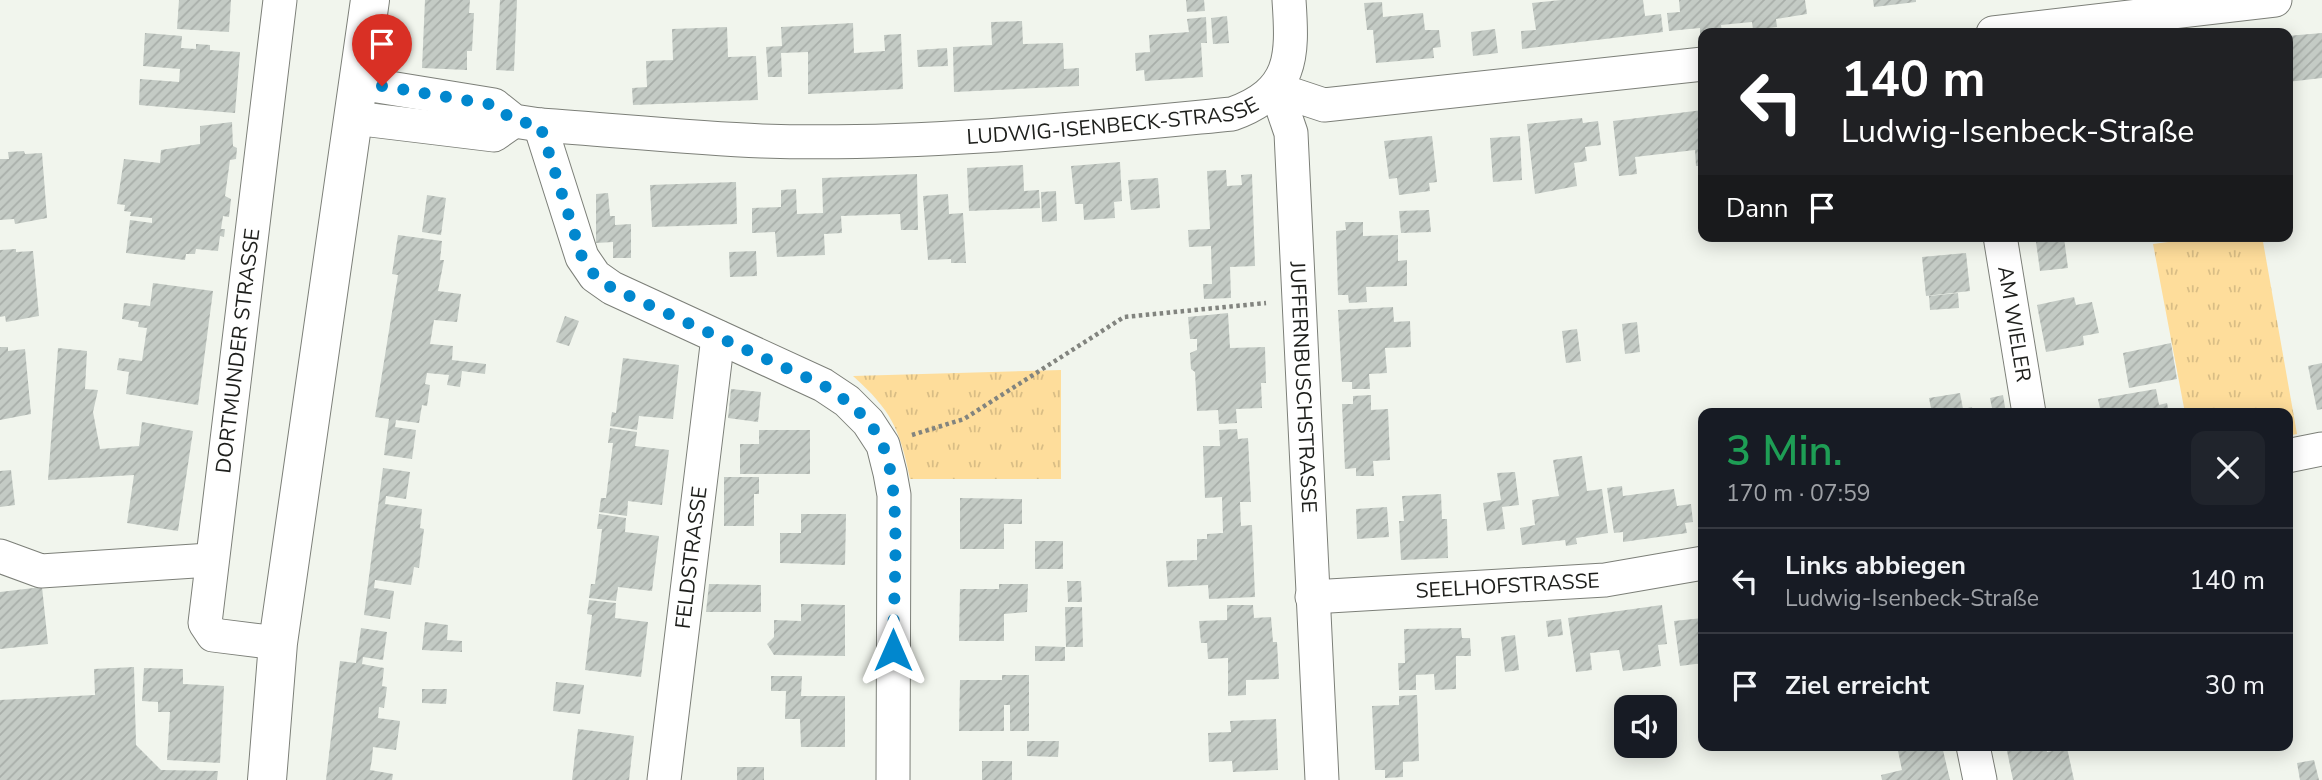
<!DOCTYPE html>
<html lang="de">
<meta charset="utf-8">
<style>
body{margin:0;font-family:"Nunito Sans",sans-serif;background:#20242c;color:#f1f3f6;height:100vh;display:flex;flex-direction:column;font-size:26px;white-space:nowrap}
*{box-sizing:border-box;margin:0}
p{font-size:23px;color:#9ea1a6}
.icon{flex:none;width:38px;height:38px;fill:none;stroke:currentColor;stroke-width:2;stroke-linecap:round;stroke-linejoin:round}
.map{position:relative;flex:1;overflow:hidden}
.sheet{position:absolute;left:1698px;top:408px;width:595px;height:343px;display:flex;flex-direction:column;background:#171b24;border-radius:14px;box-shadow:0 4px 18px #0003}
.sheet>*{flex:none}
.guide{position:absolute;left:1698px;top:28px;width:595px;height:214px;border-radius:14px;box-shadow:0 4px 18px #0003;background:#202124;color:#fff;overflow:hidden}
.tools{position:absolute;left:1614px;top:695px;display:grid;gap:14px}
.tools a{display:grid;place-items:center;width:63px;height:63px;border-radius:14px;background:#171b24;box-shadow:0 4px 18px #0003;font-size:35px}
.pin{position:absolute;display:grid;place-items:center;width:60px;height:60px;color:#fff;margin:-72px -30px;border-radius:50% 50% 50% 0;rotate:-45deg;box-shadow:0 0 7px #0007}
.pin .icon{rotate:45deg}
.me{position:absolute;width:77px;margin:-38px;rotate:0deg;stroke-linejoin:round;filter:drop-shadow(0 0 5px #0008)}
.turn{display:flex;align-items:center;gap:24px;height:147px;padding:0 28px;font-size:32px}
.turn .icon{width:91px;height:91px;stroke-width:2.5}
.turn b{display:block;font-size:49px;line-height:60px}
.then{display:flex;align-items:center;height:66px;padding:0 28px;background:#0003;gap:14px;font-size:26px}
.round{display:grid;place-items:center;flex:none;width:74px;height:74px;border-radius:14px;background:#20242c}
.headline{display:flex;align-items:center;justify-content:space-between;height:119px;padding:0 28px}
h1{font-size:42px;font-weight:600;line-height:52px;color:#1e9e55}
ul{padding:0;list-style:none}
li{display:flex;align-items:center;gap:21px;height:105px;padding:0 28px;border-top:2px solid #363941}
li div{flex:1}
li b{display:block;font-size:26px}
li em{font-style:normal}
.map>svg:first-child{display:block}
.park{fill:url(#park-tufts)}
.building{fill:url(#building-hatch)}
.lines{fill:none;stroke-linecap:round;stroke-linejoin:round}
.minor-casing{stroke:#7c7f78;stroke-width:35}
.major-casing{stroke:#7c7f78;stroke-width:40}
.path{stroke:#82847f;stroke-width:4.5;stroke-dasharray:3.5 3.5;stroke-linecap:butt}
.minor{stroke:#fff;stroke-width:33}
.major{stroke:#fff;stroke-width:38}
.route{stroke:#0187ce;stroke-width:12;stroke-dasharray:0 21.6}
.labels{text-anchor:middle;dominant-baseline:central;stroke-width:5;stroke-linejoin:round;paint-order:stroke}
.street-label{font-size:21px;fill:#1e1f1c;stroke:#fff}
</style>
<div class="map">
<svg width="2322" height="780" viewBox="0 0 2322 780">
<defs>
<pattern id="park-tufts" width="24" height="20" patternUnits="userSpaceOnUse" patternTransform="scale(1.75)"><rect width="24" height="20" fill="#fedd9b"/><path d="M3 7l-1-3M5 7V3M7 7l1-3M15 17l-1-3M17 17v-4M19 17l1-3" fill="none" stroke="#d9bd85"/></pattern>
<pattern id="building-hatch" width="6" height="6" patternUnits="userSpaceOnUse" patternTransform="scale(1.75)"><rect width="6" height="6" fill="#c4cbc5"/><path d="M-1 1l2-2M0 6l6-6M5 7l2-2" fill="none" stroke="#a8aea9"/></pattern>
</defs>
<rect width="100%" height="100%" fill="#f1f5ed"/>
<!-- park -->
<path class="park" d="M2214,236H2262L2297,434L2287,436V413H2185L2153,244Z
M1061,370V479H910C900,429 891,410 853,376Z"/>
<!-- building -->
<path class="building" d="M179,0H231L229,32L177,29Z
M425,0H470L469,13H474L472,51H467V70L422,68Z
M500,0H517L514,71L496,70Z
M1186,0H1204L1205,11L1187,12Z
M1561,0H1643L1645,16L1661,14L1663,32L1522,49L1521,31L1536,30L1532,3Z
M1679,0H1805L1807,14L1776,19L1777,27L1753,30L1752,22L1721,25L1722,33H1703L1700,36V28L1669,31L1667,13L1680,12Z
M1873,0H1916V2L1874,7Z
M1382,2L1383,17L1423,13L1425,30H1439L1441,47L1433,48L1434,58L1376,63L1373,30H1367L1364,3Z
M1227,16L1229,43L1213,44L1211,18Z
M1206,17L1207,43H1201L1203,77L1145,81L1144,70L1136,71L1135,53L1150,52L1149,35L1189,32L1187,19Z
M1022,21L1023,44L1063,43L1064,69L1079,68V86L954,92L953,47L992,45L991,22Z
M853,23L854,53L885,51L884,35L901,34L903,89L808,94V52L781,53L782,77H768L766,47L782,46L781,27Z
M727,27L728,57L756,56L758,100L633,105L632,88L647,87L646,61L673,60L672,29Z
M1495,29L1498,53L1473,56L1471,32Z
M145,33L182,36L181,48L196,49V44L210,45V50L240,52L235,113L139,105L140,79L179,82L180,69L143,66Z
M2322,33V78L2287,82V36Z
M947,48L948,66L918,67L917,50Z
M1703,110V166H1696L1695,150L1635,157L1637,174L1619,176L1613,121Z
M1582,118L1583,123L1598,121L1601,145L1585,147L1587,161L1574,163L1577,186L1535,194L1527,124Z
M232,122L233,146L237,148L236,159L230,160L225,196L231,199L229,217L223,216L221,229H225L224,237L220,236L218,251L196,249L195,254H186L185,260L126,253L130,220L152,223V218L130,216L131,212L124,211L125,205L117,204L124,159L160,163L161,150L200,144V126Z
M1432,136L1437,182L1429,183L1430,191L1399,195L1397,178L1389,179L1384,141Z
M1520,136L1522,180L1493,182L1490,138Z
M24,151L25,154L42,153L47,218L15,224L14,219L0,220V159H9L8,152Z
M1120,162L1122,201L1114,202L1115,218L1084,220L1083,204H1075L1071,166Z
M1023,165L1024,191L1039,190L1040,208L969,211L967,168Z
M1226,170L1227,186L1242,185L1241,175L1252,174L1255,266L1230,267L1231,298L1204,299L1203,284H1212L1211,246L1189,247L1188,230L1210,229L1207,171Z
M917,174L918,230H901L900,214L841,216L842,233L824,234L825,255L777,257L775,232L752,233V208L781,207V190L796,189L797,214L823,213L822,178Z
M1158,178L1160,208L1131,210L1128,180Z
M736,182L737,224L652,227L650,185Z
M1056,191L1057,221L1042,222L1041,192Z
M608,193L610,216H615V225L631,224V258H613V242L596,243V194Z
M948,194L949,214L963,213L966,263H951V259L928,260L923,196Z
M427,195L446,198L441,235L422,232Z
M1429,210L1431,232L1401,233L1399,211Z
M1345,222H1363V236L1398,235V261L1407,260V286L1366,287L1367,302L1349,303L1348,295H1338L1336,231L1346,230Z
M398,235L442,241L440,260H444L438,291L461,294L457,322L434,320L430,344L453,346L452,360L486,364L485,374L462,371L460,387L447,385L449,375L427,373L425,384L430,385L427,406L422,405L419,423L396,420L395,427L416,430L412,459L384,455L389,419L375,417L398,275L392,274Z
M2064,238L2068,268L2040,271L2036,242Z
M16,249V252L33,251L39,316L6,322L5,316L0,317V250Z
M756,251L757,276L730,277L729,252Z
M1966,253L1970,291L1926,296L1922,257Z
M153,283L213,291L198,405L126,394L129,372L117,370L119,358L142,361L147,328L138,327L139,322L122,319L124,303L150,306Z
M1958,293L1959,308L1930,310L1929,296Z
M2074,297L2076,305L2092,302L2099,333L2083,336L2084,345L2046,352L2037,305Z
M1393,307L1394,322L1410,321L1411,347L1385,348L1387,373L1369,374L1370,389H1352V382H1342L1338,310Z
M1228,313L1230,348L1265,347L1266,383H1261L1262,408L1236,409L1237,423L1219,424L1218,410L1197,411L1195,372L1191,369L1190,353L1197,350V339H1190L1188,317Z
M565,316L579,321L569,346L556,342Z
M1637,322L1640,352L1625,354L1622,324Z
M1577,329L1581,361L1566,363L1562,331Z
M2171,343L2177,379L2129,388L2123,353Z
M0,347H8V351L25,349L31,414L0,420Z
M58,348L87,351L85,389L98,390L93,412L100,449L139,446L142,422L193,431L178,531L127,523L134,475L48,480Z
M623,358L679,365L673,419L639,416L637,430L610,426L612,412L616,413Z
M2322,363V409L2317,410L2308,366Z
M731,389L761,392L758,422L728,418Z
M2156,389L2159,405L2167,403L2169,413H2101L2098,399Z
M1960,393L1963,409L1972,407L1973,413H1932L1929,398Z
M1371,395V410L1388,409L1390,460L1373,461L1374,476H1356V468L1345,469L1342,404H1353V396Z
M2003,395L2006,413H1993L1990,398Z
M610,428L637,432L635,446L669,450L662,505L628,501L627,516L599,512L601,498H606L613,443H608Z
M1237,429L1238,439L1248,438L1251,502H1240L1241,526L1252,525L1255,597L1209,599L1208,585L1168,587L1166,561L1197,560V539H1207V534L1223,533L1222,497L1205,498L1203,446H1220L1219,430Z
M759,430H810V474H740V444H759Z
M1582,456L1587,491L1602,489L1608,533L1576,538L1577,544L1566,546L1565,540L1522,545L1520,528L1535,525L1532,500L1559,496L1553,460Z
M383,468L410,472L406,499L386,496L385,504L422,509L420,528L424,529L419,568L414,567L411,585L375,580L374,588L394,591L390,619L364,615Z
M11,470L15,505L0,507V471Z
M1515,472L1519,505L1502,507L1505,529L1487,531L1483,503L1501,500L1497,473Z
M724,477H759V494H754V526H724Z
M1622,486L1623,496L1674,489L1677,506L1691,504L1693,522L1685,523L1687,533L1623,542V532L1614,533L1607,488Z
M1441,494L1442,519H1447L1448,558L1401,560L1399,521H1404L1402,496Z
M960,498L1022,499V524H1004V549H960Z
M1387,507L1389,537L1357,539L1356,509Z
M599,514L626,518L625,532L659,536L652,591L618,587L616,601L589,598L591,584H595L602,529H597Z
M801,514H846L845,565L780,563V533H801Z
M1035,541H1063V569H1035Z
M1067,581H1081L1082,602H1068Z
M709,584L761,585V612H706Z
M999,584H1028L1027,612L1004,614V641H959L960,589H999Z
M42,587L48,644L0,649V592Z
M589,600L616,603L615,618L648,622L641,677L585,670L592,615L587,614Z
M801,604L845,605V656L774,655L767,644L774,637V620L801,621Z
M1227,605H1253L1254,618L1271,617L1273,642H1277L1279,679L1246,680V695L1228,696V658L1208,659L1207,643H1201L1199,621L1227,620Z
M1662,605L1667,644L1658,645L1661,666L1623,671L1619,650L1590,653L1592,670L1576,672L1568,618Z
M1065,607H1082L1083,647H1066Z
M1703,618V663L1680,666L1674,621Z
M1561,619L1563,635L1548,637L1546,621Z
M425,622L448,625L447,640L462,641V652L422,650Z
M361,628L387,632L383,660L363,657L362,664L384,668L382,686L387,687L384,708L379,707L378,718L400,721L396,750L373,747L372,759L370,770L393,774L392,780H326L340,661L356,663Z
M1461,628L1462,638H1470L1471,656H1456V689L1435,690L1434,674L1416,675V690H1399L1398,663H1405L1404,629Z
M1515,635L1519,670L1505,672L1501,637Z
M1035,646L1065,647V661H1035Z
M134,667L136,745L161,770L218,771L217,780H0V700L95,695L94,669Z
M144,668L183,669V684L224,686L220,763L167,760L170,712H158V702L142,701Z
M1002,675H1029V731H1010V705H1004V731H959L960,680H1002Z
M771,676H802L801,696H845V747H801L800,719H785L786,691H771Z
M556,682L584,685L580,714L553,711Z
M422,689H447L446,704L422,703Z
M1417,695L1419,761L1403,762V777L1385,778V770H1375L1372,706L1399,705V696Z
M1276,719L1278,770L1233,772L1232,761L1209,762L1208,733L1231,732L1230,721Z
M578,729L634,736L629,780H572Z
M1027,741H1059L1058,757L1027,756Z
M1897,746H1942L1950,780H1882L1881,775L1902,770Z
M2006,746H2046L2047,752L2067,748L2074,780H2013Z
M2314,760L2319,780H2300L2297,763Z
M982,761H1012V780H982Z
M737,767H764V780H737Z"/>
<g class="lines">
<!-- minor casing -->
<g class="minor-casing">
<g id="minor">
<path d="M1993,33L2275,0"/>
<path id="s1" d="M359,83L494,105L514,121L540,125C613,130 688,138 762,141C918,146 1077,129 1232,114C1293,92 1293,58 1289,0"/>
<path id="s2" d="M1276,89L1291,133L1322,780"/>
<path d="M1276,89L1324,105L1703,64"/>
<path d="M354,118L494,135L514,121"/>
<path d="M540,125L582,257L595,276L612,288L823,385L847,401L868,422L883,445L890,473L894,495L893,780"/>
<path id="s3" d="M2000,236L2029,413"/>
<path d="M2287,456L2322,449"/>
<path d="M0,556L41,571L210,560"/>
<path id="s4" d="M1312,597L1605,580L1703,563"/>
<path id="s5" d="M278,643L213,635L205,623L280,0"/>
<path d="M1973,746L1980,780"/>
<path id="s6" d="M664,780L718,337"/>
</g>
</g>
<!-- major casing -->
<g class="major-casing">
<path id="major" d="M267,780L278,643L370,0"/>
</g>
<!-- path -->
<path class="path" d="M912,435L964,419L1124,317L1266,303"/>
<!-- minor -->
<use href="#minor" class="minor"/>
<!-- major -->
<use href="#major" class="major"/>
</g>
<g class="lines">
<!-- route -->
<path class="route" d="M382,86L494,105L514,121L540,125L582,257L595,276L612,288L823,385C847,400 872,419 883,446C903,492 893,597 893,650"/>
</g>
<g class="labels">
<!-- street labels -->
<g class="street-label">
<text stroke="none"><textPath href="#s1" startOffset="763">LUDWIG-ISENBECK-STRASSE</textPath></text>
<text stroke="none"><textPath href="#s3" startOffset="89">AM WIELER</textPath></text>
<text stroke="none"><textPath href="#s5" startOffset="354">DORTMUNDER STRASSE</textPath></text>
<text stroke="none"><textPath href="#s2" startOffset="301">JUFFERNBUSCHSTRASSE</textPath></text>
<text stroke="none"><textPath href="#s6" startOffset="224">FELDSTRASSE</textPath></text>
<text stroke="none"><textPath href="#s4" startOffset="196">SEELHOFSTRASSE</textPath></text>
</g>
</g>
</svg>
<div class="tools">
<a><svg class="icon" aria-label="sound" viewBox="0 0 24 24"><path d="M4 9h4l5-4v14l-5-4H4zM17 9q2 3 0 6"/></svg></a>
</div>
<div class="pin" style="left:382px;top:86px;background:#d93025"><svg class="icon" aria-label="arrive" viewBox="0 0 24 24"><path d="M6 21V4h12l-3 4 3 4H6"/></svg></div>
<svg class="me" style="left:893px;top:650px" viewBox="-20 -20 40 40"><path d="M0-17L14 15 0 8-14 15z" fill="#0187ce" stroke="#fff" stroke-width="4"/></svg>
<div class="guide">
<div class="turn"><svg class="icon" aria-label="left" viewBox="0 0 24 24"><path d="M17 20v-9H6M10 6l-5 5 5 5"/></svg><div><b>140 m</b>Ludwig-Isenbeck-Straße</div></div>
<div class="then">Dann<svg class="icon" aria-label="arrive" viewBox="0 0 24 24"><path d="M6 21V4h12l-3 4 3 4H6"/></svg></div>
</div>
<section class="sheet">
<div class="headline"><div><h1>3 Min.</h1><p>170 m · 07:59</p></div><a class="round"><svg class="icon" aria-label="close" viewBox="0 0 24 24"><path d="M6 6l12 12M18 6L6 18"/></svg></a></div>
<ul>
<li><svg class="icon" aria-label="left" viewBox="0 0 24 24"><path d="M17 20v-9H6M10 6l-5 5 5 5"/></svg><div><b>Links abbiegen</b><p>Ludwig-Isenbeck-Straße</p></div><em>140 m</em></li>
<li><svg class="icon" aria-label="arrive" viewBox="0 0 24 24"><path d="M6 21V4h12l-3 4 3 4H6"/></svg><div><b>Ziel erreicht</b></div><em>30 m</em></li>
</ul>
</section>
</div>
